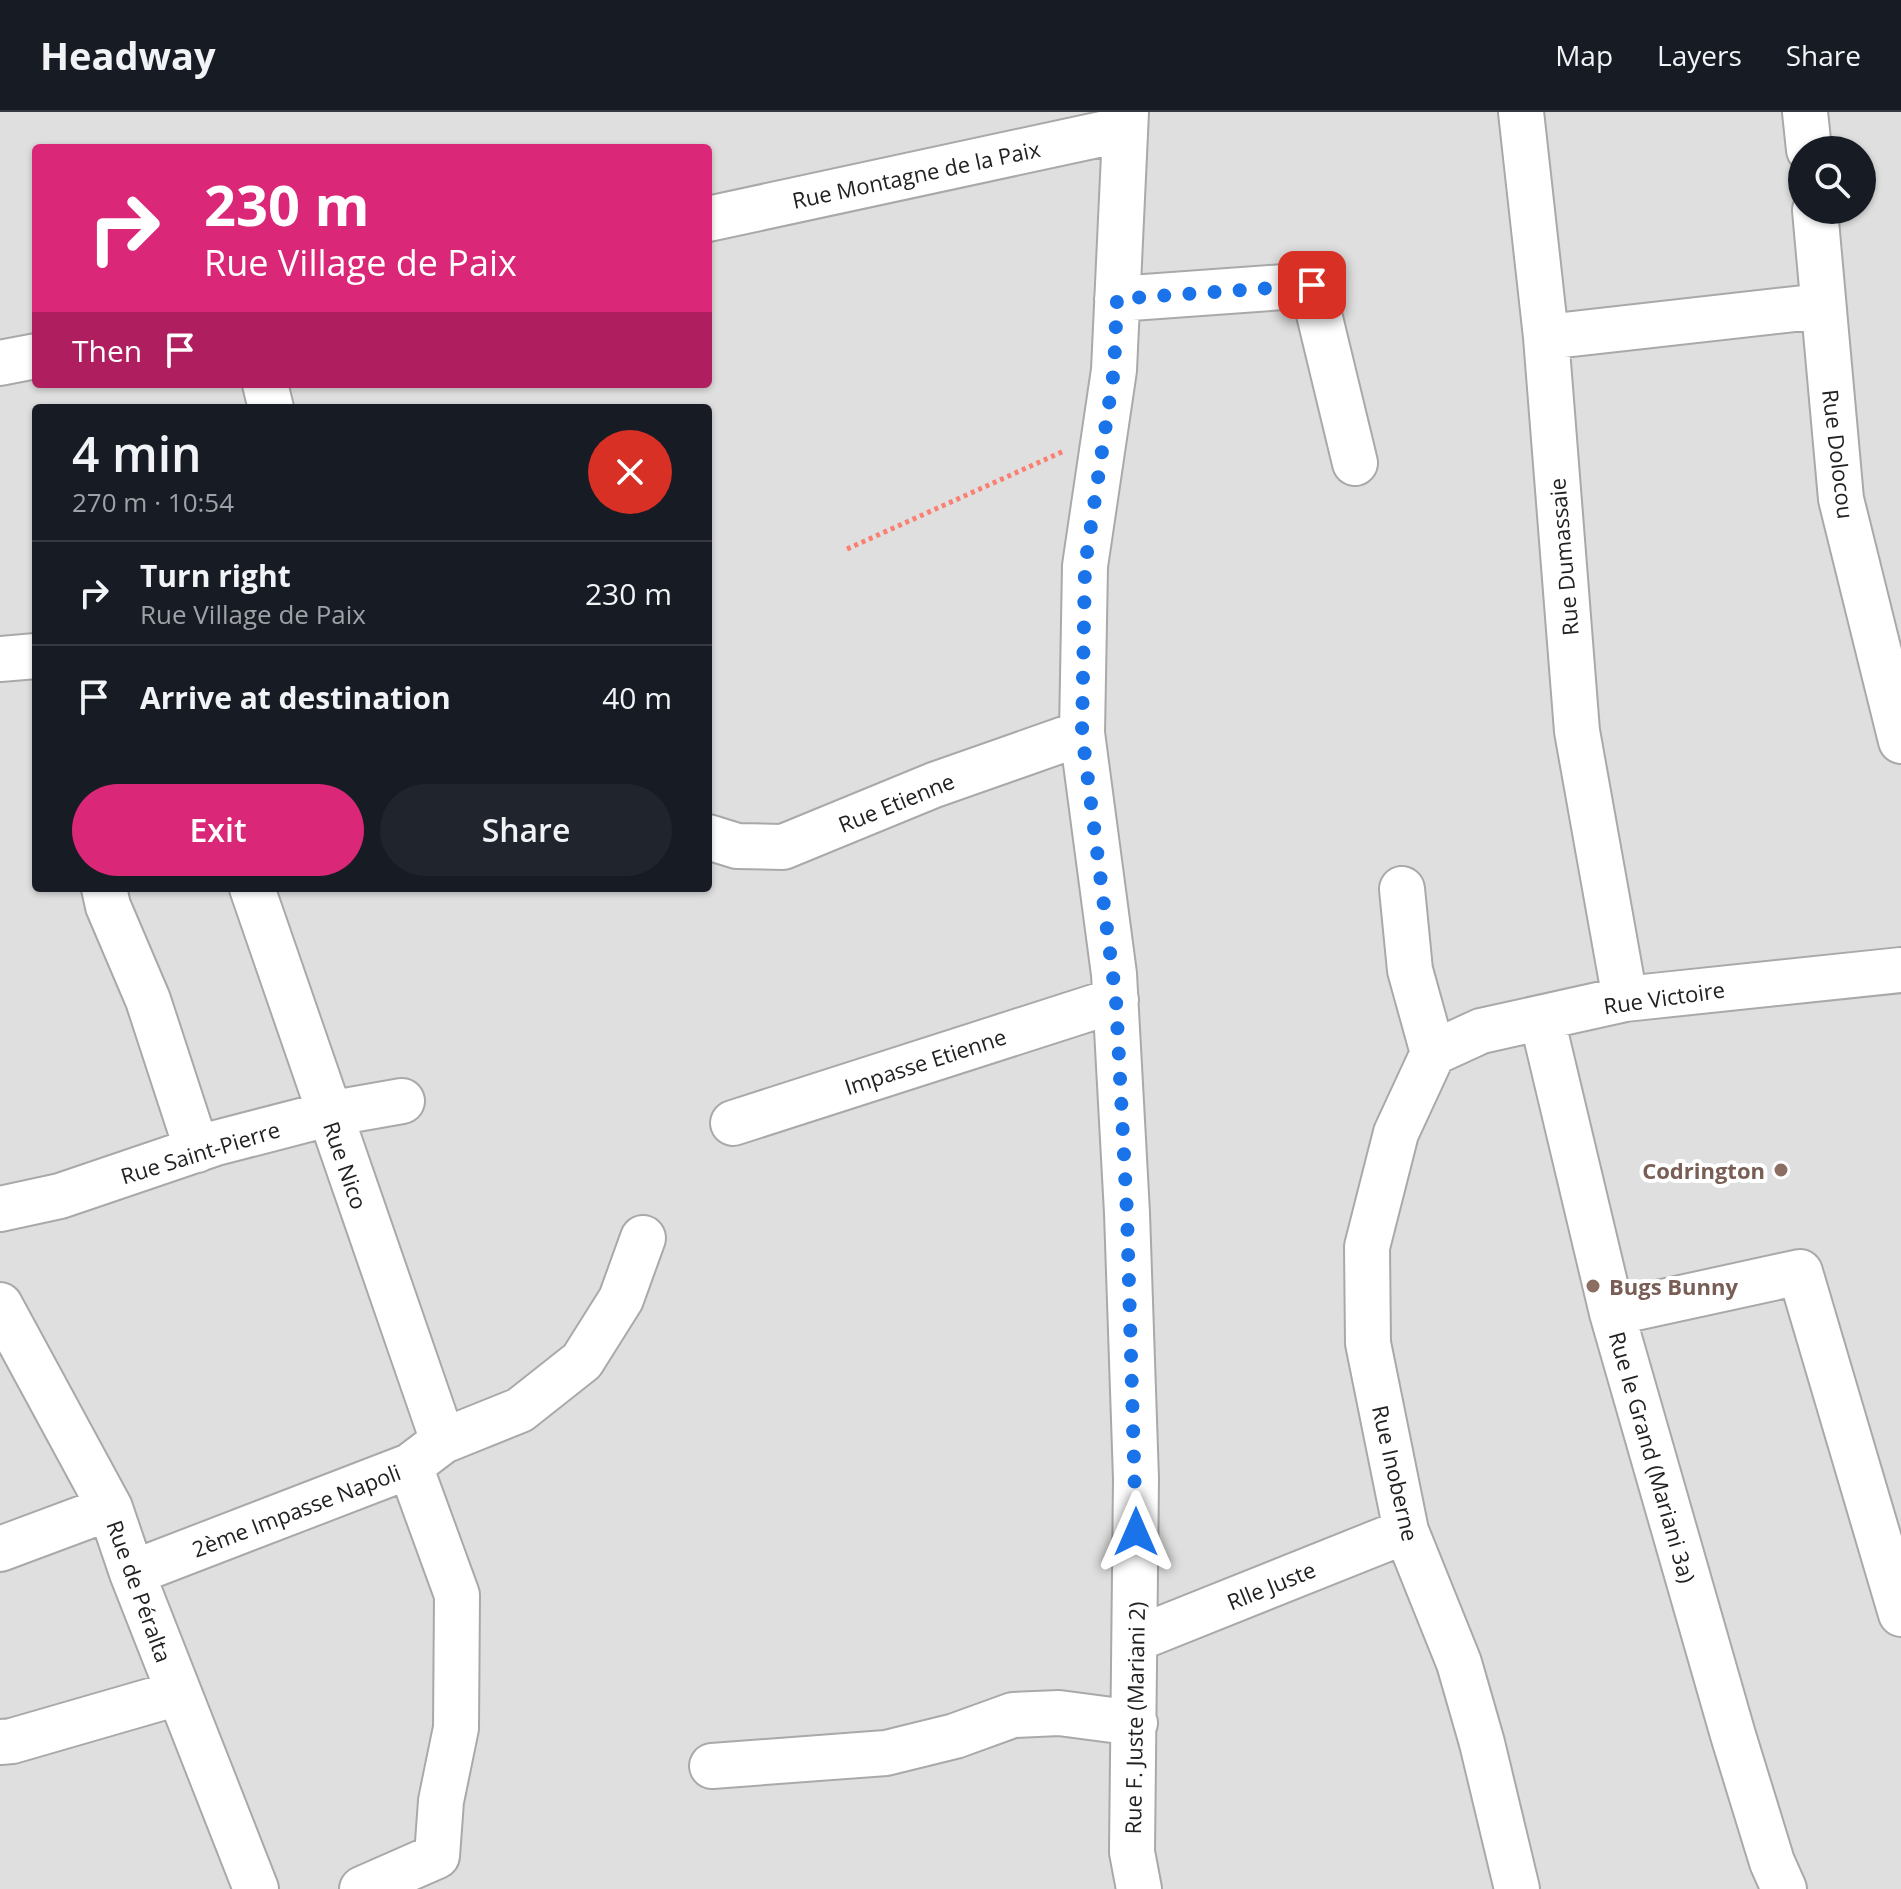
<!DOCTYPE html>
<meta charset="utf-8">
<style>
body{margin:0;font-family:"Open Sans",sans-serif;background:#20242c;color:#f1f3f6;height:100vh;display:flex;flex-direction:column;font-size:30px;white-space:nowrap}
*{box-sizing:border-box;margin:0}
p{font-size:26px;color:#9ea1a6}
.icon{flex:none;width:44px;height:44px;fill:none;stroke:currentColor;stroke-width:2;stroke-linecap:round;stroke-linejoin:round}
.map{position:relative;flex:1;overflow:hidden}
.drawer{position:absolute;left:32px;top:292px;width:680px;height:488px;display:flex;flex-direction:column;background:#171b24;border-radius:8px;box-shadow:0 2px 6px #0004}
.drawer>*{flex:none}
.top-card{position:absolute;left:32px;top:32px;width:680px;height:244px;border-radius:8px;box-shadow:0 2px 6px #0004;background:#db2777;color:#fff;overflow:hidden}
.fabs{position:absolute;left:1788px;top:24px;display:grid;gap:16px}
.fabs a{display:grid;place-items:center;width:88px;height:88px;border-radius:50%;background:#171b24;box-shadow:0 2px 6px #0004;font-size:40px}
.pin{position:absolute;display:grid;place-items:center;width:68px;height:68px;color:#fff;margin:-34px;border-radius:16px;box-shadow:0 4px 12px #0006}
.me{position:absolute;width:88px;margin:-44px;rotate:0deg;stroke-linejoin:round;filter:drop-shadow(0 0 6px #0008)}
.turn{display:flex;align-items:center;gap:28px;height:168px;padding:0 40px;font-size:36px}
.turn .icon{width:104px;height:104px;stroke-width:2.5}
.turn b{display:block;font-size:56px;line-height:68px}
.then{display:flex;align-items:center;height:76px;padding:0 40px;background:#0003;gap:16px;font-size:30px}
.round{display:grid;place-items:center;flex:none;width:84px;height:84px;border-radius:42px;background:#20242c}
.headline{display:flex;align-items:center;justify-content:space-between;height:136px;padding:0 40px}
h1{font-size:48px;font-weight:600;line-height:60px}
.primary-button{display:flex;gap:16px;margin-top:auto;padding:16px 40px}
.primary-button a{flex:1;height:92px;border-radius:48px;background:#db2777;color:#fff;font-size:32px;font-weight:600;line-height:92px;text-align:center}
.primary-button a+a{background:#20242c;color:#f1f3f6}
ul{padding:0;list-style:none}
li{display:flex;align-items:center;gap:24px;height:104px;padding:0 40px;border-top:2px solid #363941}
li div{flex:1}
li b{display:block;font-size:30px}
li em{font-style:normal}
header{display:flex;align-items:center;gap:48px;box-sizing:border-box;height:112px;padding:0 40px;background:#171b24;border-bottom:2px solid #363941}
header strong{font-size:38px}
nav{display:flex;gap:44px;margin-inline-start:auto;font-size:28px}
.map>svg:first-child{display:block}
.residential{fill:#e0dfdf;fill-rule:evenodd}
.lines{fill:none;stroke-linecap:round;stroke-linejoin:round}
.minor-casing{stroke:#a9a9a9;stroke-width:48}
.path{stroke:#fa8072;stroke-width:5;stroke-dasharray:4 4;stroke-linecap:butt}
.minor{stroke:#fff;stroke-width:44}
.route{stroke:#1a73e8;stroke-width:14;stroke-dasharray:0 25.2}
.education-dot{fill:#8d6e63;stroke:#fff;stroke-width:3}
.labels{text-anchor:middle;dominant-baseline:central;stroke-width:8;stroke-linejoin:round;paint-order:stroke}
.street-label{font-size:22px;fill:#222;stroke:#fff}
.education-label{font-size:22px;font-weight:bold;fill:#785e54;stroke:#fff;text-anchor:end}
</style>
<header>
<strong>Headway</strong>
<nav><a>Map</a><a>Layers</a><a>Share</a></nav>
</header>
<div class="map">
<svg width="1901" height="1777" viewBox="0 0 1901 1777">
<rect width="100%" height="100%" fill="#f2efe9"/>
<!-- residential -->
<path class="residential" d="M0,0H1901V1777H0ZM36,36H708V272H36ZM1802,38H1862V98H1802ZM36,296H708V776H36Z"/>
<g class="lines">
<!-- minor casing -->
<g class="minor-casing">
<path id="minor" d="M1126,0L1114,258L1085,454L1082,621L1114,862L1127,1101L1136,1367L1132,1740L1139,1777
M1521,0L1546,225L1577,619L1625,887
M1805,0L1809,38
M1815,98L1841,387L1901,629
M708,107L1125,17
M1117,187L1312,173L1355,351
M1546,225L1822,194
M0,251L36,244
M265,272L271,296
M0,547L36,544
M708,725L737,734L783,735L934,673L1082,621
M104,776L108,794L148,888L197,1038
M252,776L443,1329
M1402,777L1410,858L1433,941
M1542,907L1612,1201L1733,1623L1772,1750L1784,1777
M1433,941L1396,1021L1367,1135L1368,1231L1406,1419L1459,1551L1482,1631L1517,1777
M1433,941L1481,919L1625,887L1901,858
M733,1011L1116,888
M0,1097L60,1084L216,1031L328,1002L402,989
M0,1193L110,1396L132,1461L256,1777
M1612,1201L1800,1160L1901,1502
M0,1437L110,1396
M132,1461L410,1354L443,1329L520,1298L582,1249L621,1187L643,1126
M1136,1527L1406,1419
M0,1630L12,1629L178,1581
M712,1654L886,1641L955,1624L1013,1603L1059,1601L1135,1611
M362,1777L437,1744L441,1689L456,1616L457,1483L410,1354"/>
</g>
<!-- path -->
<path class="path" d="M847,437L1064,339"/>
<!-- minor -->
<use href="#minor" class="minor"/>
</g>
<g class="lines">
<!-- route -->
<path class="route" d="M1136,1420L1127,1101L1116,888L1082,621L1085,454L1114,258L1117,187L1312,173"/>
</g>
<!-- markers -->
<g class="education-dot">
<circle cx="1781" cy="1058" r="8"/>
<circle cx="1593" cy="1174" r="8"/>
</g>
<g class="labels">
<!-- street labels -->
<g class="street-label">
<text transform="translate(916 62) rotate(-12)">Rue Montagne de la Paix</text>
<text transform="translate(1839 342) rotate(83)">Rue Dolocou</text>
<text transform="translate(1563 445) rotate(-95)">Rue Dumassaie</text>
<text transform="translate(896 690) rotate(-22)">Rue Etienne</text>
<text transform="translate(1664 885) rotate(-8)">Rue Victoire</text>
<text transform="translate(925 949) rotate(-18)">Impasse Etienne</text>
<text transform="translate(200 1040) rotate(-17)">Rue Saint-Pierre</text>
<text transform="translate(346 1053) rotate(71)">Rue Nico</text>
<text transform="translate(1653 1345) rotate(74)">Rue le Grand (Mariani 3a)</text>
<text transform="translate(1396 1361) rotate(77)">Rue Inoberne</text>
<text transform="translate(296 1398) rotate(-21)">2ème Impasse Napoli</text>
<text transform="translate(1271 1473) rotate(-22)">Rlle Juste</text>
<text transform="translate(140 1479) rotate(70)">Rue de Péralta</text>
<text transform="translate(1134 1606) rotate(-89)">Rue F. Juste (Mariani 2)</text>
</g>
<!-- education labels -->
<g class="education-label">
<text x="1765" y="1058">Codrington</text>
<text x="1609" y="1174" text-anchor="start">Bugs Bunny</text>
</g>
</g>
</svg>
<div class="fabs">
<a><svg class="icon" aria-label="search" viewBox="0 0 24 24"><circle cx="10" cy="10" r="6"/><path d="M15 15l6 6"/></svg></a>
</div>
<div class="pin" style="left:1312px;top:173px;background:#d93025"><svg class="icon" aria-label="arrive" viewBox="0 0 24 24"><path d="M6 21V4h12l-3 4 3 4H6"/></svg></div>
<svg class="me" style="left:1136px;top:1420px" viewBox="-20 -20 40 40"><path d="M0-17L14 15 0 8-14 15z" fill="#1a73e8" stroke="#fff" stroke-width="4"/></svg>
<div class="top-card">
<div class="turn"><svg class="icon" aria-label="right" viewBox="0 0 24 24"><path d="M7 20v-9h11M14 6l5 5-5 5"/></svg><div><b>230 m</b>Rue Village de Paix</div></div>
<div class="then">Then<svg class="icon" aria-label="arrive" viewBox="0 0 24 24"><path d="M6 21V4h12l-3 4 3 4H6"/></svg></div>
</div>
<section class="drawer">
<div class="headline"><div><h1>4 min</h1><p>270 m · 10:54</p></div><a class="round" style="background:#d93025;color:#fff"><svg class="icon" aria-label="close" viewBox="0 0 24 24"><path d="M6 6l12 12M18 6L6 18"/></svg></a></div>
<ul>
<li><svg class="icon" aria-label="right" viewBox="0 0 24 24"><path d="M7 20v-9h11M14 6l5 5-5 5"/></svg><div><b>Turn right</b><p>Rue Village de Paix</p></div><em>230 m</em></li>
<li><svg class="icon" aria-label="arrive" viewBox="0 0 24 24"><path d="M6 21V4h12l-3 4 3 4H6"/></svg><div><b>Arrive at destination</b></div><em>40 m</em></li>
</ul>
<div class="primary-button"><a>Exit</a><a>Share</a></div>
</section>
</div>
